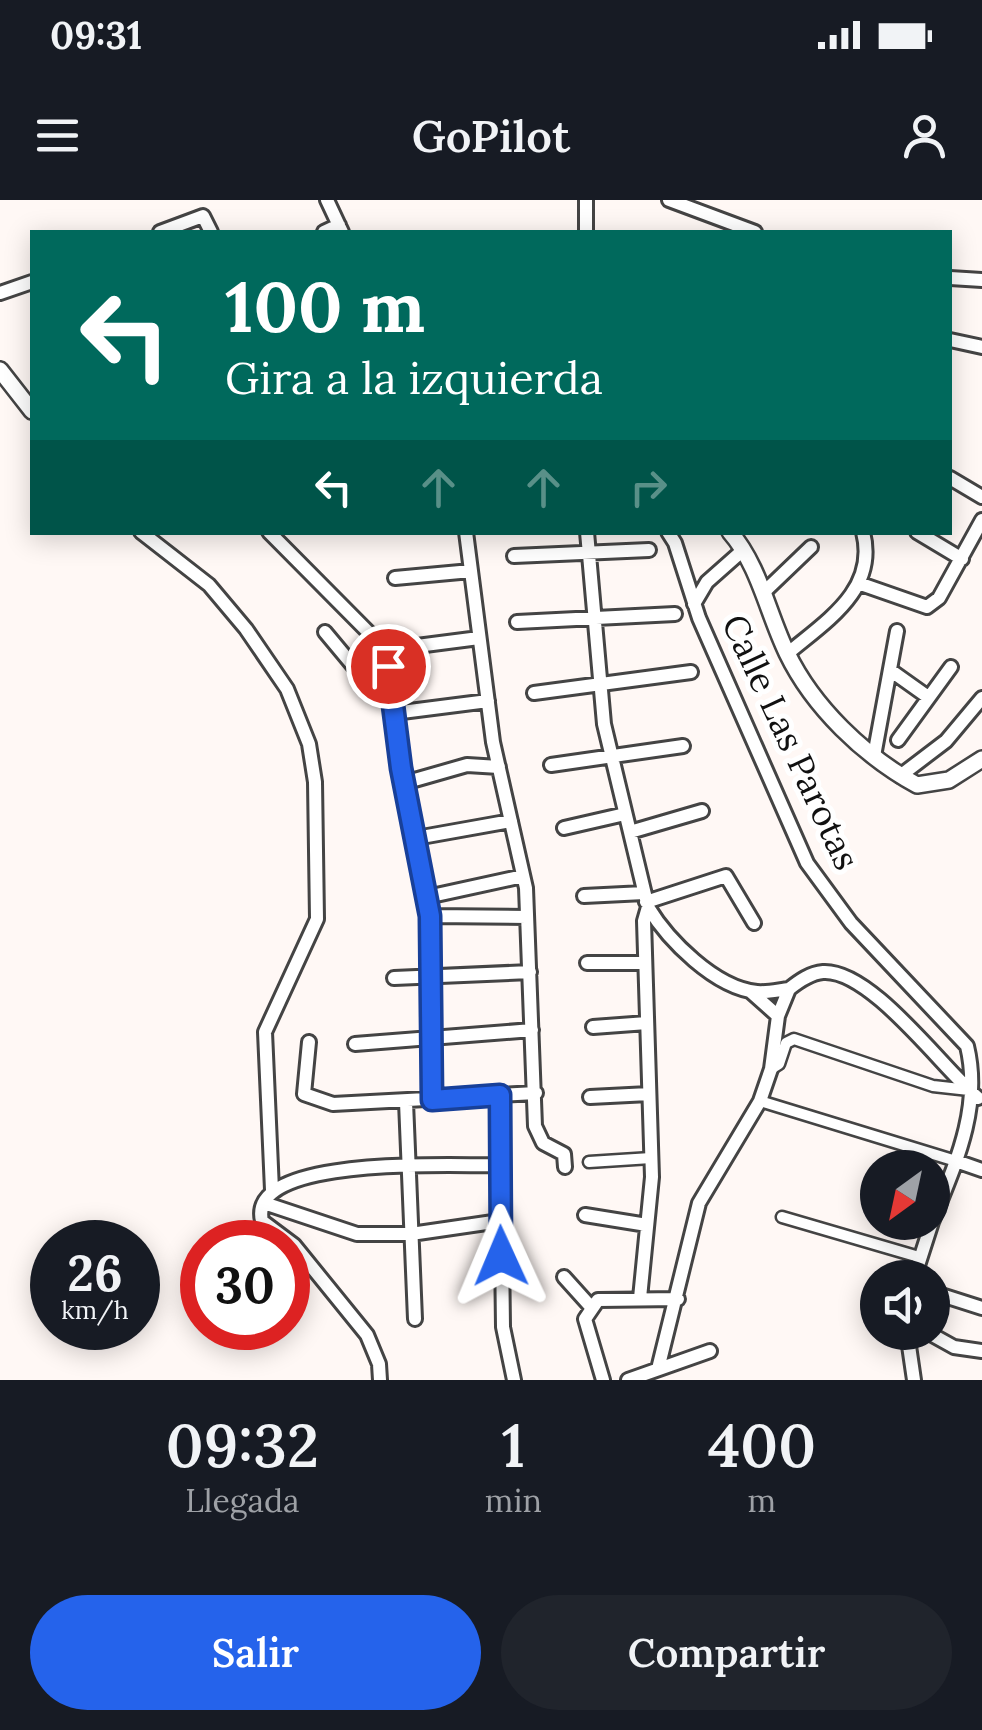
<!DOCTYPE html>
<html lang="es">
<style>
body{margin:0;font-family:Lora,serif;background:#20242c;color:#f1f3f6;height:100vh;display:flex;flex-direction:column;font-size:38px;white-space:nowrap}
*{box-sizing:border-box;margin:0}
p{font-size:32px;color:#9ea1a6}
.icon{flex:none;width:55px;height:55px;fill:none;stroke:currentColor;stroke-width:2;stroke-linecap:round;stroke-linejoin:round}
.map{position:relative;height:1180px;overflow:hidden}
.panel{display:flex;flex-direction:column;background:#171b24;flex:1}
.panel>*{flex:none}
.top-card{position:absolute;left:30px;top:30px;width:922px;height:305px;border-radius:0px;box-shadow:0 5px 25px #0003;background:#00695c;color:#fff;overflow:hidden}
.needle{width:65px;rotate:213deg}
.fabs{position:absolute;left:860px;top:950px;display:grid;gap:20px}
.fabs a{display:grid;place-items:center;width:90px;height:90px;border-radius:50%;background:#171b24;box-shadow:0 5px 25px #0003;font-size:50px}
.speed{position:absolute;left:30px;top:1020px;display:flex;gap:20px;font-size:50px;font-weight:700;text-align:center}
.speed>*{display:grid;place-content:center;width:130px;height:130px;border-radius:50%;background:#171b24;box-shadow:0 5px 25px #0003;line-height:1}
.speed small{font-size:25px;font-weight:400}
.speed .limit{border:15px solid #d22;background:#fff;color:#111}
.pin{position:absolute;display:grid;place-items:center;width:85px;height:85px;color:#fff;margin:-42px;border:5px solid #fff;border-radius:50%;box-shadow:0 2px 10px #0007}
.me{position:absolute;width:110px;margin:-55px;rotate:359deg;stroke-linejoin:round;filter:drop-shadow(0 0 8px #0008)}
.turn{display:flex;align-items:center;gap:35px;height:210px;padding:0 30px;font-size:45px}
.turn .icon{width:130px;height:130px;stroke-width:2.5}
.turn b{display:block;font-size:70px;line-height:85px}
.lanes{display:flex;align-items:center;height:95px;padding:0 30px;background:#0003;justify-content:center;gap:50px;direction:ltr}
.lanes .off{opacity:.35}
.eta{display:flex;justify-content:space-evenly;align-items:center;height:170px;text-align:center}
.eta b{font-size:60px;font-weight:600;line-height:70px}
.primary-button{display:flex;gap:20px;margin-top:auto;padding:20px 30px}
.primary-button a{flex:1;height:115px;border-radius:60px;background:#2563eb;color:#fff;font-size:40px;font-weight:600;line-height:115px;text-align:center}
.primary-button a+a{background:#20242c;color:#f1f3f6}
.status{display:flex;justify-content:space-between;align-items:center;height:70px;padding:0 50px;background:#171b24;direction:ltr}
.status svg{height:28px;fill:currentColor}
header{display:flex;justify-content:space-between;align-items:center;height:130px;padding:0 30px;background:#171b24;font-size:45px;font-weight:600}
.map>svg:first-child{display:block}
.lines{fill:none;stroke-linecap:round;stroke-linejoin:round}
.pedestrian-casing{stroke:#444;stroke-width:15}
.minor-casing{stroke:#444;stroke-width:18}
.tertiary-casing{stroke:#444;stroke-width:20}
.pedestrian{stroke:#fff;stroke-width:10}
.minor{stroke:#fff;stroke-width:12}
.tertiary{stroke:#fff;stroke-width:15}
.route-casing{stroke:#184099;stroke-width:25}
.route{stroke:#2563eb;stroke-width:18}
.labels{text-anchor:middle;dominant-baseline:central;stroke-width:10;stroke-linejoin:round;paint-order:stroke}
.street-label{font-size:35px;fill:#111;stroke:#fff}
</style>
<div class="status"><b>09:31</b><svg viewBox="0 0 49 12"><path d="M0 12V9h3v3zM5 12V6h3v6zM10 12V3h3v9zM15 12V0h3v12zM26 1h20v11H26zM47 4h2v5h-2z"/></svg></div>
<header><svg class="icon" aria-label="menu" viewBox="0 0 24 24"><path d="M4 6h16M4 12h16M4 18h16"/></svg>GoPilot<svg class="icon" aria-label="person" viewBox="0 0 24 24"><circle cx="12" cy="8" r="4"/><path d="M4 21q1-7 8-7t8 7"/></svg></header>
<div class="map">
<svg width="982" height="1180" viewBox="0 0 982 1180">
<rect width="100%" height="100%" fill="#fff8f5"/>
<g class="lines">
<!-- pedestrian casing -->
<g class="pedestrian-casing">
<path id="pedestrian" d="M771,869L779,864L786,843L794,839L933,886L969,890
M760,901L956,961
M589,962L651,958
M782,1017L919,1057"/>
</g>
<!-- minor casing -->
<g class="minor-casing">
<path id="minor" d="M327,0L342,32
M669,0L755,32
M160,32L203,16L211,32
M324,32L339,25
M586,32V0
M950,78L982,80
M0,93L32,82
M950,140L982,147
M950,278L982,297
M141,332L209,385L246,429L287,489L309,544L315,582L317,719L265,832L272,990
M269,332L386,450L401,568L430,716L432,900
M466,332L493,542L526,688L535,926L543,943L564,954L565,967
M587,332L604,524L648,707C668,740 715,788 757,792C767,793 779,790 789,789
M668,332L675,343L699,418L807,663L851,723L967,846C982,908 955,965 932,1022
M917,332L962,359
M514,356L649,350
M395,378L471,371
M861,384L927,407L939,398L982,320
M763,393L811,347
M694,404L707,382L742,351
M517,422L675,414
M325,432L360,474L388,466
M386,450L479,438
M787,454C826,421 878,390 863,332
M890,470L928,497
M534,493L691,472
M394,513L488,501
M898,540L951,467
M874,556L897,431
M551,565L683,546
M900,576L946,541L982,498
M404,583L467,565L499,567
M564,628L625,614
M630,632L702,611
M416,638L511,621
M584,696L644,693
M427,697L523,676
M646,702L726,676L754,723
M430,716L527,717
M587,763H645
M394,778L530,772
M789,789C799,781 810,773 823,772C871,769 942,868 978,898
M750,791L778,816
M593,827L647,823
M309,842L304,894L333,904L536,893
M355,844L532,830
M500,895L503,1127L514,1180
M590,897L649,894
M406,902L415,1119
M956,961L982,970
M264,1003L357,1034H411L500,1021
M585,1015L647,1025
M564,1077L591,1107
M914,1078L932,1022
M932,1092L982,1108
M640,1098L652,977L644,721L648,707
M907,1132L914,1180
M927,1132L954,1147L982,1151
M658,1169L699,1003L760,901L771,869L778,816L789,789
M380,1180L379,1164L367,1135L294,1045L262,1021C246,953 461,967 500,965
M603,1180L585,1119L598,1100L678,1099
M628,1180L710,1151"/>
</g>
<!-- tertiary casing -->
<g class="tertiary-casing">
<path id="tertiary" d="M0,170L32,211
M730,332C759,365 768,414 787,453C813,507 864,556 917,585L949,580L982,559"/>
</g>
<!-- pedestrian -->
<use href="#pedestrian" class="pedestrian"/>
<!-- minor -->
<use href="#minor" class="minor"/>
<!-- tertiary -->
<use href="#tertiary" class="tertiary"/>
</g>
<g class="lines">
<!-- route casing -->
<g class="route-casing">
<path id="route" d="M388,466L401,568L430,716L432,900L500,895L501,1056"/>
</g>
<!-- route -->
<use href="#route" class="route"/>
</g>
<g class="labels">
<!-- street labels -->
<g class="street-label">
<text transform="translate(791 542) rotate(65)">Calle Las Parotas</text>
</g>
</g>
</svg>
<div class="fabs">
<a><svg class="needle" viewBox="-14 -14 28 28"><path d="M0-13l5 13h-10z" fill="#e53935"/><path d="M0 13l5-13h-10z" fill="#9ea1a6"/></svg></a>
<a><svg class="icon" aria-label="sound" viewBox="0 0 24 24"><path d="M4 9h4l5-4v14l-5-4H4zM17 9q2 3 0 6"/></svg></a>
</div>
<div class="speed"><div>26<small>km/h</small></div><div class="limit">30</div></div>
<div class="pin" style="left:388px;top:466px;background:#d93025"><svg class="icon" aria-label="arrive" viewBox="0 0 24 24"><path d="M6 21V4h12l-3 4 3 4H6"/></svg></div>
<svg class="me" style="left:501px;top:1056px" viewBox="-20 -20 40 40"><path d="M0-17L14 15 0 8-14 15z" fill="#2563eb" stroke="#fff" stroke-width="4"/></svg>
<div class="top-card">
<div class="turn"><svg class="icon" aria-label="left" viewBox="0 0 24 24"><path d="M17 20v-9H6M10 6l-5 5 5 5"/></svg><div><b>100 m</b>Gira a la izquierda</div></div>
<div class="lanes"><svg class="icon" aria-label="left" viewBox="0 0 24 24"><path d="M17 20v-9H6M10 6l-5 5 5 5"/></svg><svg class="icon off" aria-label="ahead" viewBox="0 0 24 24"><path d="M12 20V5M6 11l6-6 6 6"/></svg><svg class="icon off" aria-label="ahead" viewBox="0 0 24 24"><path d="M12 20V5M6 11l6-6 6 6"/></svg><svg class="icon off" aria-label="right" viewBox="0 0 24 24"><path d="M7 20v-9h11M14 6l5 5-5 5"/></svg></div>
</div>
</div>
<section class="panel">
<div class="eta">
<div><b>09:32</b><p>Llegada</p></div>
<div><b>1</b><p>min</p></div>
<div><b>400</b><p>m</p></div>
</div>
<div class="primary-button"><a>Salir</a><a>Compartir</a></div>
</section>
